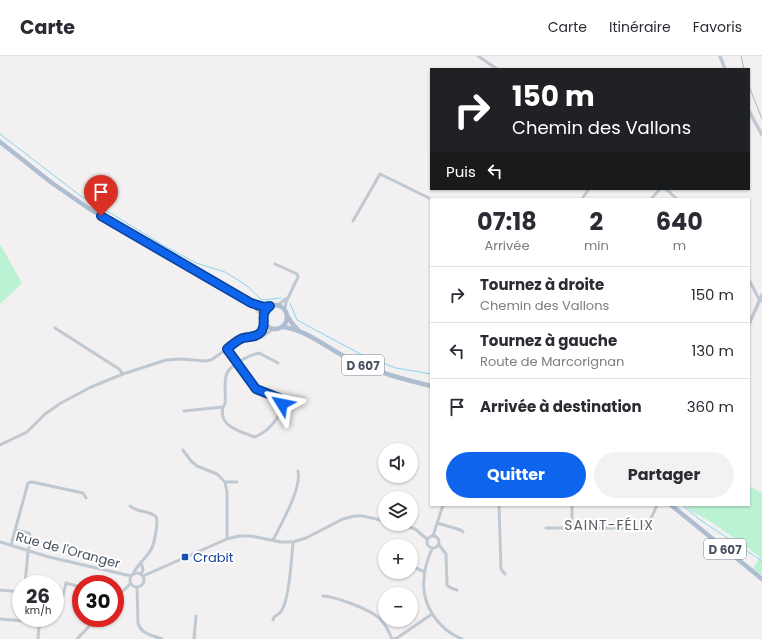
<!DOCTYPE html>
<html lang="fr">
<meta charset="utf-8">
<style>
body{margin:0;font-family:Poppins,sans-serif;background:#f2f2f3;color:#2b2b33;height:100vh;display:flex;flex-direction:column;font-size:15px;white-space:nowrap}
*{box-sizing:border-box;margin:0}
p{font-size:13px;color:#7c7c81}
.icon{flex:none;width:22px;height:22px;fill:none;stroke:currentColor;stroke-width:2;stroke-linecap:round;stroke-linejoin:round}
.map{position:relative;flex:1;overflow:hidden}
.details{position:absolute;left:430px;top:142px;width:320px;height:308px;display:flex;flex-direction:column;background:#fff;border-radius:0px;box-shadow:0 1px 3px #0004}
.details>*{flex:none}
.hud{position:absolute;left:430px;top:12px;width:320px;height:122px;border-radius:0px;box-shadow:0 1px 3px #0004;background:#202124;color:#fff;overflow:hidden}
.controls{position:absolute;left:378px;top:387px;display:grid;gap:8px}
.controls a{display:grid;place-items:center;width:40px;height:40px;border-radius:50%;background:#fff;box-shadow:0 1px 3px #0004;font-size:20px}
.speed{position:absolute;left:12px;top:519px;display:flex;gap:8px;font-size:20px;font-weight:700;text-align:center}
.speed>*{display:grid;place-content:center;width:52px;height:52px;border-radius:50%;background:#fff;box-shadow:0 1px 3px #0004;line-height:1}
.speed small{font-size:10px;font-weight:400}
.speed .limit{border:6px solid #d22;background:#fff;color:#111}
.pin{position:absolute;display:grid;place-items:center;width:34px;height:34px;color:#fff;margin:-41px -17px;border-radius:50% 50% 50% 0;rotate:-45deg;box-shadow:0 0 4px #0007}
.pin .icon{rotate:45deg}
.me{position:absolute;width:44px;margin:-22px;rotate:305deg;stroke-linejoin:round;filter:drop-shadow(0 0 3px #0008)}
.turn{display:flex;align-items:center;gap:14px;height:84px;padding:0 16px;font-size:18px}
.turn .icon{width:52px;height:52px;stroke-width:2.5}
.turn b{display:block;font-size:28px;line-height:34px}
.then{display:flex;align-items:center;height:38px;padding:0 16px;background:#0003;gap:8px;font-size:15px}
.eta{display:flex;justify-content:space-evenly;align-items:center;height:68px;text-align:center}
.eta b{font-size:24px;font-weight:700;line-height:28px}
.primary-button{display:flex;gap:8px;margin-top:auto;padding:8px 16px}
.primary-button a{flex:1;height:46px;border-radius:24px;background:#0f64ed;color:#fff;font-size:16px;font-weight:700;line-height:46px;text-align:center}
.primary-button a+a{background:#f2f2f3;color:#2b2b33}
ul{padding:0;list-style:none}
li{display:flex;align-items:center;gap:12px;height:56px;padding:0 16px;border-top:1px solid #e1e1e2}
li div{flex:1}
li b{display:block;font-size:15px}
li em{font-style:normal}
header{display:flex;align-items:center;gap:24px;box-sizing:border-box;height:56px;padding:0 20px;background:#fff;border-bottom:1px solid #e1e1e2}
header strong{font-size:19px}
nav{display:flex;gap:22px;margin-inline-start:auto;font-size:14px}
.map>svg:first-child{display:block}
.green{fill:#bcf2d4}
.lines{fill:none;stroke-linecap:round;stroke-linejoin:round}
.stream{stroke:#87d5f1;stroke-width:1}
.minor{stroke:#c0c9d2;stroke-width:3}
.tertiary{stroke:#c0c9d2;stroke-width:3.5}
.primary{stroke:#aebdd0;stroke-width:4.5}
.rail{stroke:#b2b4bb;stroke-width:1}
.route-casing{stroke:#0a419a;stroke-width:10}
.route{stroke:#0f64ed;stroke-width:7}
.transit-dot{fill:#1a4fb4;stroke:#fff;stroke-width:1.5}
.labels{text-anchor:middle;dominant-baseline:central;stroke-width:4;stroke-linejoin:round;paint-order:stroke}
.shield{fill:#fff;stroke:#7e868f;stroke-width:1}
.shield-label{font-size:12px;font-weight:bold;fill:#47525f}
.street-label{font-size:13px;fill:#47525f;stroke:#fff}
.transit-label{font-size:13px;fill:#164399;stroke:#fff;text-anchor:start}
.neighbourhood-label{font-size:14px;letter-spacing:1px;fill:#5c6065;stroke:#fff}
</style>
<header>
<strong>Carte</strong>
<nav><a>Carte</a><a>Itinéraire</a><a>Favoris</a></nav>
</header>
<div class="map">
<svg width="762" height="583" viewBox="0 0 762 583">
<rect width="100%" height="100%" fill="#f2f0f0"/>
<!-- green -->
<path class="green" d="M0,188L22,227L0,248Z
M749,430L762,437V519L753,512L760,501L713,467L691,455L684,449H749Z"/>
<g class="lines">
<!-- stream -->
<path class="stream" d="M0,78L82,141L112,158L161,188L196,207L225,216L246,229L262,244L281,242
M290,247L297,264L364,300L396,312L431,318
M682,449L699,463L762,505"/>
<!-- minor -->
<path class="minor" d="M478,0L497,13
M666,133L677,143
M582,143L589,133
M651,143L660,133
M353,165L380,118L431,143
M275,208L297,218L298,221L286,246L285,253
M749,224L759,243L762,245
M278,249L287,242
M55,272L119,313L123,318
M256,280L262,274L264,265
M223,351C218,371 241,375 254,381L257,380C268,375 288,356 279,342L256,333L227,293
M184,355L223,351L225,348C226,339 224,328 226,320C228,309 250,299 259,297L278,307
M0,389L27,376L45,358L61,347L91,331L123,318L166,304L181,303L205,305L211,304L243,282L263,280L273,273
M183,394L191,405L197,410L217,418L225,426L227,436V483
M225,426H237
M499,449L501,513L505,518
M572,449V472
M130,450C137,457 151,454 156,461C159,465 154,487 152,492C148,500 138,508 133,518
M437,467L461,474L463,476
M400,468L415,473L427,483
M546,472H641L649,467L657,449
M15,474L29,477L31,481L28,496L25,528
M427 486a6 6 0 1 1 12 0a6 6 0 1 1-12 0Z
M433,480L443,449
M273,484C281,468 302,432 298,415
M0,486L49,501L131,520
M11,489L28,427L32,426L83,437L86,442
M439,489L446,498L447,529L451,532L457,534
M432,493C428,502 424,513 424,523C421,549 439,574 462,583
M385,498V499
M141,506L143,514L141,519
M411,510L425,516
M130 524a7 7 0 1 1 14 0a7 7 0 1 1-14 0Z
M143,520L227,483L239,480H251L281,486H293L306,482L343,463L354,460H363L385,465
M137,531L138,567C141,578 152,579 162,583
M0,534L21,536
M63,540L66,527L81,531
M323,540C337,541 369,553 379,562C385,568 389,575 392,583
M115,543L130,528
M0,563L36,566L39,571L38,583
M273,564L274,561C278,559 281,557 283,552C289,540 292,500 293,486
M77,583L97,562
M194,583L196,560
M394,583L397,582L432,558"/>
<!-- tertiary -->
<path class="tertiary" d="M720,0L725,13
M749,55L762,79
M749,268L762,239"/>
<!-- primary -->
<path class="primary" d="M0,86L52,127L88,152L251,247L263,259
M263 261a12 12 0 1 1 24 0a12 12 0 1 1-24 0Z
M288,261L291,266L298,274
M283,271C307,274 327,292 349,303C375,316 403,323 431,330
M671,449L762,523"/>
<!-- rail -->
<path class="rail" d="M741,0L744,13
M749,30L762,63"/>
</g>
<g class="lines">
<!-- route casing -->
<g class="route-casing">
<path id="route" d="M101,160L251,247L264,251L270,250C258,258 268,267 261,276C256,282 250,280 243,282C237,284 232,289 227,293L256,333L279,342L282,348"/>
</g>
<!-- route -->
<use href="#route" class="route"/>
</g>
<!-- markers -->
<rect class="transit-dot" x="181" y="497" width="8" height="8" rx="2"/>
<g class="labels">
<!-- shield labels -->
<g class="shield">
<rect x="342" y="299" width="42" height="20" rx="3"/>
<rect x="704" y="483" width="42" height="20" rx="3"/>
</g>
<g class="shield-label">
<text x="363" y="309">D 607</text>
<text x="725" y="493">D 607</text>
</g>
<!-- street labels -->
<g class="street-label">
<text transform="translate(68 494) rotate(15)">Rue de l'Oranger</text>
</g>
<!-- transit labels -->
<g class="transit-label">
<text x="193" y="501">Crabit</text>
</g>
<!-- neighbourhood labels -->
<g class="neighbourhood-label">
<text x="609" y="469">SAINT-FÉLIX</text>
</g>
</g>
</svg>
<div class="controls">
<a><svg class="icon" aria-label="sound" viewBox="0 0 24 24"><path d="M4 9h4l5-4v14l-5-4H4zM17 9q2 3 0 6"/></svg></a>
<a><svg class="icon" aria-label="layers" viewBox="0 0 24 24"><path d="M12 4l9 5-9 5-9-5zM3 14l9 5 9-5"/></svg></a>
<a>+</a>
<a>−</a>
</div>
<div class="speed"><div>26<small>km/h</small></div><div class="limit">30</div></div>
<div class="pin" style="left:101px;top:160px;background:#d93025"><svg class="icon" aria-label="arrive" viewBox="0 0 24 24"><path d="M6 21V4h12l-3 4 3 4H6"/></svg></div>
<svg class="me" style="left:282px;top:348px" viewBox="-20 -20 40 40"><path d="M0-17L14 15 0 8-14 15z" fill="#0f64ed" stroke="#fff" stroke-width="4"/></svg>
<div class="hud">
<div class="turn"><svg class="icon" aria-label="right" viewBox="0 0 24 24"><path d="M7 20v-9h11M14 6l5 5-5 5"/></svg><div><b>150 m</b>Chemin des Vallons</div></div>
<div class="then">Puis<svg class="icon" aria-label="left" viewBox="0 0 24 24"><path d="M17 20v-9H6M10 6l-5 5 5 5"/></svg></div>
</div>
<section class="details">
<div class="eta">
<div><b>07:18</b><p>Arrivée</p></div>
<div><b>2</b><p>min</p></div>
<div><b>640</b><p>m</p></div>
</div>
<ul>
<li><svg class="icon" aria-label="right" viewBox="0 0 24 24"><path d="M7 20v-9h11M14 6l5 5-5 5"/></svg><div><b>Tournez à droite</b><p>Chemin des Vallons</p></div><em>150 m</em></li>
<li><svg class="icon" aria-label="left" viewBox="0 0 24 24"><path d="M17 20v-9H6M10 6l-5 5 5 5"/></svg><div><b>Tournez à gauche</b><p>Route de Marcorignan</p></div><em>130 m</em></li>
<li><svg class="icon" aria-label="arrive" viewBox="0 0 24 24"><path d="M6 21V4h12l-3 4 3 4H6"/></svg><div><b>Arrivée à destination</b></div><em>360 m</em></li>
</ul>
<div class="primary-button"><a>Quitter</a><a>Partager</a></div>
</section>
</div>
